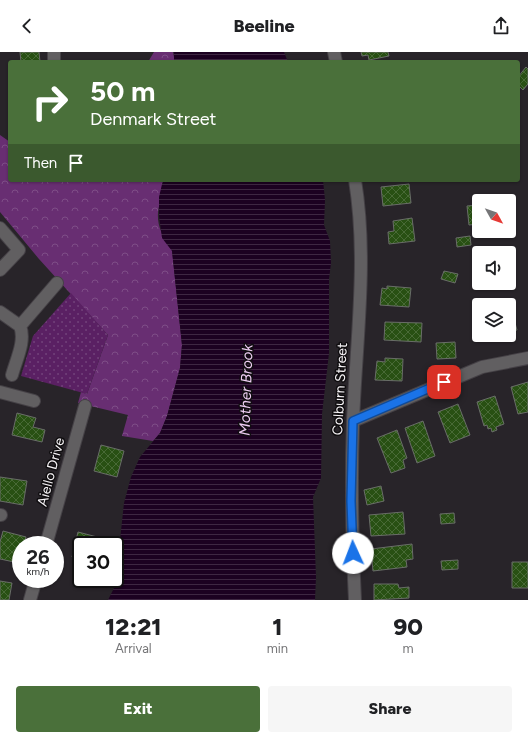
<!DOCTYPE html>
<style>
body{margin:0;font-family:Figtree,sans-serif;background:#f6f6f6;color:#202124;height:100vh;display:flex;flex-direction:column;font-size:15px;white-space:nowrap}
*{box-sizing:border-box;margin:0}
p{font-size:13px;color:#757577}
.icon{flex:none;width:22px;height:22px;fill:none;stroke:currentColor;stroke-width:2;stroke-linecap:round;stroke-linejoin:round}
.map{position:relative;height:548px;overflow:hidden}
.panel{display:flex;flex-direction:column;background:#fff;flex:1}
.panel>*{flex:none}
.top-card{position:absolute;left:8px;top:8px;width:512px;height:122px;border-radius:4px;box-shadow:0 1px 3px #0004;background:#4a703a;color:#fff;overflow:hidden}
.needle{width:26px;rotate:130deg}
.fabs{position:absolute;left:472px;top:142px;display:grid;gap:8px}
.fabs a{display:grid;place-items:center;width:44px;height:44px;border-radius:4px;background:#fff;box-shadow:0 1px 3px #0004;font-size:20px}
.speed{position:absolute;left:12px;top:484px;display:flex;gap:8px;font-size:20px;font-weight:700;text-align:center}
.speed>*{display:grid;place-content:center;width:52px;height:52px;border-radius:50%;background:#fff;box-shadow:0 1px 3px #0004;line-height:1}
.speed small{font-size:10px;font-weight:400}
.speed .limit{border:2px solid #111;border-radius:6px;background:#fff;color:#111}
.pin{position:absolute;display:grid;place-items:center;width:34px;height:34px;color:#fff;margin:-17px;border-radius:8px;box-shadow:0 2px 6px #0006}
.me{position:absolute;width:44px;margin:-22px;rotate:358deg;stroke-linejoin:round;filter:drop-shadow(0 0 3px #0008)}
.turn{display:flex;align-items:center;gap:14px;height:84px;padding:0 16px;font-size:18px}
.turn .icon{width:52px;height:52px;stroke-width:2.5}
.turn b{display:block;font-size:28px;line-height:34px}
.then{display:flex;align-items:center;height:38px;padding:0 16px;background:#0003;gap:8px;font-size:15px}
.eta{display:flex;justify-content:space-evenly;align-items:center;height:68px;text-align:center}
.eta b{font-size:24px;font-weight:800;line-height:28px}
.button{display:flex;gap:8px;margin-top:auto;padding:8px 16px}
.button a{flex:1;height:46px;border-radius:4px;background:#4a703a;color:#fff;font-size:16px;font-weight:800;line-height:46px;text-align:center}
.button a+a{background:#f6f6f6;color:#202124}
header{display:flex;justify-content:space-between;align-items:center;height:52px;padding:0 16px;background:#fff;font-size:18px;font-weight:800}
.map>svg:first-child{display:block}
.forest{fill:url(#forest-crowns)}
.park{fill:url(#park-dots)}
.water{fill:url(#water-rules)}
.building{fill:url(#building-cross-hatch);stroke:#696d68}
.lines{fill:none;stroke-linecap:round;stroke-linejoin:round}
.minor-casing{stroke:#454146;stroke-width:14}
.minor{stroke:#615f61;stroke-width:12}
.route-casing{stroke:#114b97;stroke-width:10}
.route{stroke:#1a73e8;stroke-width:7}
.labels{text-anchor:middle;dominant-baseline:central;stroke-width:3;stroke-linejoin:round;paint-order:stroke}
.street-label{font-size:14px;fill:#f7f4f7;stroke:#100e10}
.water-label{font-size:15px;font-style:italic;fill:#eecdf3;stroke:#100e10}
</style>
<header><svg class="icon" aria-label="back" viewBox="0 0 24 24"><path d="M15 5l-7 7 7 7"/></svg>Beeline<svg class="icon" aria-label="share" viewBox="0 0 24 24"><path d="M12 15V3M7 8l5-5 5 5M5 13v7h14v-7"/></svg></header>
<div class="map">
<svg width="528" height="548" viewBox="0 0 528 548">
<defs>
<pattern id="forest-crowns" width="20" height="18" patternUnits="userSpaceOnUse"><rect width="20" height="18" fill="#682e72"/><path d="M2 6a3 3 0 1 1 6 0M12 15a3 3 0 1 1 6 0" fill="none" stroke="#7e4d87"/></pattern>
<pattern id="park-dots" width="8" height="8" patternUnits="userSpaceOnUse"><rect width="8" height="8" fill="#5a2063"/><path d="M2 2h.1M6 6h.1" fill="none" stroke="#72417a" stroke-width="1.8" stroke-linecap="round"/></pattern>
<pattern id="water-rules" width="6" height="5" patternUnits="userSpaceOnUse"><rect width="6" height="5" fill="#1c0121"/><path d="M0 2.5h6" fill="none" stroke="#3e2742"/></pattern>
<pattern id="building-cross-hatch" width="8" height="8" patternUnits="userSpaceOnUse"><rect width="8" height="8" fill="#285013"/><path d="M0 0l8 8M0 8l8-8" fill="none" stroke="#486a36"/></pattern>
</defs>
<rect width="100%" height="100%" fill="#282429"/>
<!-- forest -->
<path class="forest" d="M154,0H173L175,10H148Z
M0,83L10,90V128H170C155,156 152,171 172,198L182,293L180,316L167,364L160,381L153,389L122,384L128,363L78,351L81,340L87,342L108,283L39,207L0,160Z"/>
<!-- park -->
<path class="park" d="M71,241L108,283L87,342L21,324L33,284Z"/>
<!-- water -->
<path class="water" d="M174,0H284L288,10H174Z
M163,128H323L325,148L324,173L330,189L331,211L329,227V301L322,362L321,426L313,445L316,525L315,548H108L114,536L117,516L124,451L131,425L140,405L160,381L167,364L180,316L182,293L172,199L162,186L159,164V145Z"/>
<!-- building -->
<path class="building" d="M20,0H39L40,10H21Z
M361,0H388L389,4L369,8L368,3L362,4Z
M526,15L528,17V32L523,38L518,33V25Z
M409,132L411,151L383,154L381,135Z
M479,153V172L469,173L467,154Z
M412,166L415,189L389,192L388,180L394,179L393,169Z
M470,184L471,193L457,195L456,186Z
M444,219L458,222L455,231L441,227Z
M387,234L411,236L409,255L380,253L382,236L387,237Z
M509,257H511L517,278L509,280Z
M385,270L422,271L421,290L384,288Z
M455,290L456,306L437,307L436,291Z
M385,306L403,307L402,329L375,328L377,309L385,310Z
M528,330V360L518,362L511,335Z
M495,344L504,372L496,375L497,378L492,380L491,376L488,377L487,373L484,374L477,350Z
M458,352L470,383L450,391L438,360Z
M17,361L36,366L33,375L45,378L42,390L12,383Z
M423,369L435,404L417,411L405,376Z
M397,378L407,406L403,408L405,416L391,421L377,386Z
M101,393L124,399L117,425L94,419Z
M0,425L27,429L23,453L0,449Z
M381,434L384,449L367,453L364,438Z
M403,460L405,482L371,484L369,463Z
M454,461L455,471L441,472L440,462Z
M3,479L26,485L24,493H21L19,511L0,507V490Z
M78,480L101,486L100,493H81V508L72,505Z
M412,492L413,507L406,508L407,515L373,519L371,497Z
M458,508V517L442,518L441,509Z
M512,510H528V536H512Z
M0,529L12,531L9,548H0Z
M374,532H398L399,536L409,535V546L374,548Z"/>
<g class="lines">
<!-- minor casing -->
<g class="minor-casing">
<path id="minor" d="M54,0V10
M334,0L336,10
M0,176L19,198L0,218
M0,260L20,274L57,231
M12,323C16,308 26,289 20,274
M0,340L34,349
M353,369L482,315L528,306
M0,463H1
M46,493L85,354
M30,548L36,527
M355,548C352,488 351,429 353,370C356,289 368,208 355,128"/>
</g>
<!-- minor -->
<use href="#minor" class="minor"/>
</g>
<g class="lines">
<!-- route casing -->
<g class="route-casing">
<path id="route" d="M353,501L351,449L353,369L444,330"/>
</g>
<!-- route -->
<use href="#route" class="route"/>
</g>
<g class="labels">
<!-- street labels -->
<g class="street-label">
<text transform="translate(340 337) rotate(-87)">Colburn Street</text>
<text transform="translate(51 420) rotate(-75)">Aiello Drive</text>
</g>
<!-- water labels -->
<g class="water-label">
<text transform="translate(246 338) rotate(-88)">Mother Brook</text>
</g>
</g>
</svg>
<div class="fabs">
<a><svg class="needle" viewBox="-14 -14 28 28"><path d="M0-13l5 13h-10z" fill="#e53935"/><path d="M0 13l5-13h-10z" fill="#757577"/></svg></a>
<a><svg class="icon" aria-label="sound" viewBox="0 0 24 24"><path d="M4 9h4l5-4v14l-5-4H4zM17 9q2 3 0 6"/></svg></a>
<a><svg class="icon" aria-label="layers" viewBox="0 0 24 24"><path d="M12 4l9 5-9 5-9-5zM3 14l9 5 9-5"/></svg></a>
</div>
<div class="speed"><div>26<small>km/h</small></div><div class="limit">30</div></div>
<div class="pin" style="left:444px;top:330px;background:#d93025"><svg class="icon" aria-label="arrive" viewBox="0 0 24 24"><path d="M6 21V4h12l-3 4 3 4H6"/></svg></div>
<svg class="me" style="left:353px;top:501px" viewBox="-20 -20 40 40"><circle r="19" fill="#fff"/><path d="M0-13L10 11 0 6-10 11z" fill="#1a73e8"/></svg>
<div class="top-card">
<div class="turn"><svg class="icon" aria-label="right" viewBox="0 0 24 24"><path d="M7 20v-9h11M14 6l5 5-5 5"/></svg><div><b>50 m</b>Denmark Street</div></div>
<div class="then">Then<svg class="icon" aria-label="arrive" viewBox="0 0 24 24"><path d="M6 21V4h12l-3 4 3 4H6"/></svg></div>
</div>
</div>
<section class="panel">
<div class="eta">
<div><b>12:21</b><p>Arrival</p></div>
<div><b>1</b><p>min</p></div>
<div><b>90</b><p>m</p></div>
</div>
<div class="button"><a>Exit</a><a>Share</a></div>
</section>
